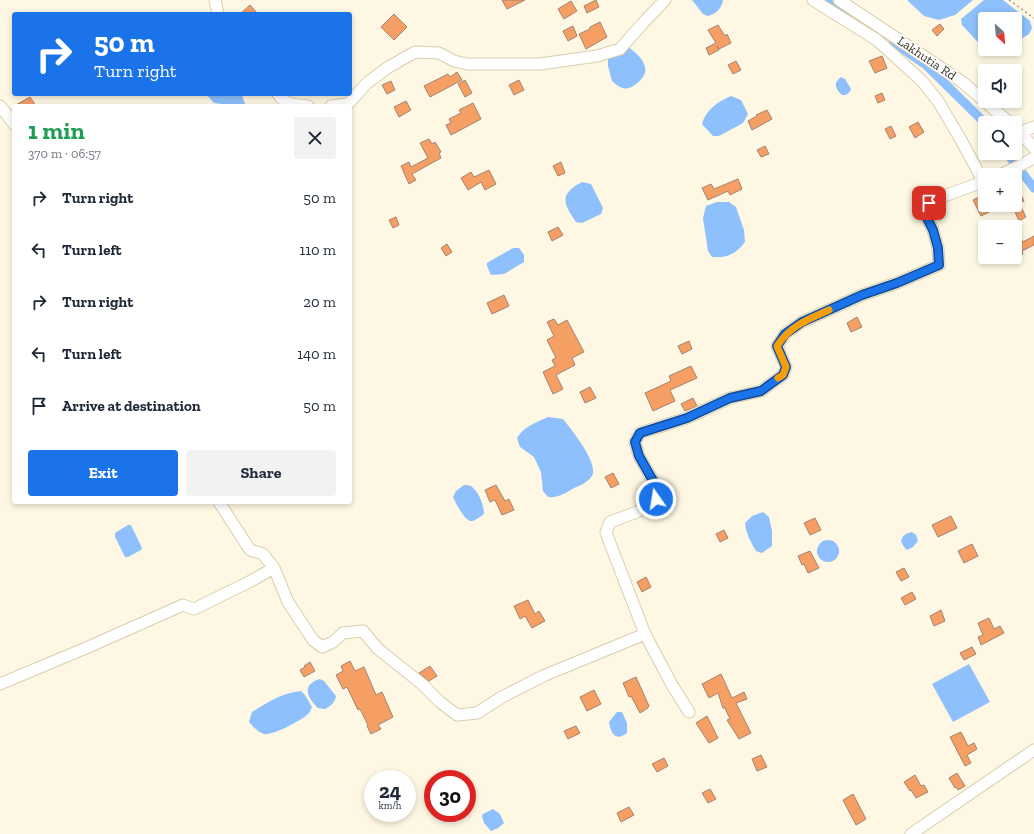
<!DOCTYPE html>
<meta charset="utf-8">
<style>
body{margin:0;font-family:"Zilla Slab",serif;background:#f2f2f3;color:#1f2937;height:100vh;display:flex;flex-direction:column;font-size:15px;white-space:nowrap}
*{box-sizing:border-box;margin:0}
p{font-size:13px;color:#747a83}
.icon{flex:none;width:22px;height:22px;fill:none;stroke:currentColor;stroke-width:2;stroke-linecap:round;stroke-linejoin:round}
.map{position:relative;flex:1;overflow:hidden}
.drawer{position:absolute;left:12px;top:104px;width:340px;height:400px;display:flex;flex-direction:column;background:#fff;border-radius:4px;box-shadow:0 2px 6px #0003}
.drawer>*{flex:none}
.top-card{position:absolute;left:12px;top:12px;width:340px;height:84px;border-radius:4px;box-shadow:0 2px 6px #0003;background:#1a73e8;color:#fff;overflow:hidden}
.needle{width:26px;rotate:154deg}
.tools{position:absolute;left:978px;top:12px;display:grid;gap:8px}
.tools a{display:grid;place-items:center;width:44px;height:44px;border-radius:4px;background:#fff;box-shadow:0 2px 6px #0003;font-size:20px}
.speed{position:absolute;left:364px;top:770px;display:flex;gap:8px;font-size:20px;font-weight:700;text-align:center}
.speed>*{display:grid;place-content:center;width:52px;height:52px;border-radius:50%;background:#fff;box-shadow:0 2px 6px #0003;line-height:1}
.speed small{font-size:10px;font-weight:400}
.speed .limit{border:6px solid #d22;background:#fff;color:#111}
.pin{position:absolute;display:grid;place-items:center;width:34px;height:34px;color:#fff;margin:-17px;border-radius:8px;box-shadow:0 2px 6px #0006}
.me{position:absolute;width:44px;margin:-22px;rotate:347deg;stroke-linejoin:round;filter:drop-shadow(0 0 3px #0008)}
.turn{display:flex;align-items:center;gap:14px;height:84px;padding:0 16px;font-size:18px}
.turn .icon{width:52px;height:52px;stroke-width:2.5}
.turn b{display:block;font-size:28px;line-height:34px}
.round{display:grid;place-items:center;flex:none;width:42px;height:42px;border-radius:4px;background:#f2f2f3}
.headline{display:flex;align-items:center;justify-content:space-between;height:68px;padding:0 16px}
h1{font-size:24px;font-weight:700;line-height:30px;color:#1e9e55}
.action{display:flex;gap:8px;margin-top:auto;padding:8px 16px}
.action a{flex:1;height:46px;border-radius:4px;background:#1a73e8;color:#fff;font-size:16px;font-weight:700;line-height:46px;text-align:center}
.action a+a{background:#f2f2f3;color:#1f2937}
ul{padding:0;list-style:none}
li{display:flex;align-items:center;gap:12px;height:52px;padding:0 16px}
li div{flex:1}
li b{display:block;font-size:15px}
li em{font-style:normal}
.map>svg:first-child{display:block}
.water{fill:#8dc0fc}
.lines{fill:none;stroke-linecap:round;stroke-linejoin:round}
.canal{stroke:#8dc0fc;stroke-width:9}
.building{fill:#f59f65;stroke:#a28471}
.minor-casing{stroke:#d9ceac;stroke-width:13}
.path{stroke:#9d9786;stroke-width:1.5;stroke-dasharray:2 3;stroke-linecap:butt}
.minor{stroke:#fff;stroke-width:11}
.route-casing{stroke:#114b97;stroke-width:10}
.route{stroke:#1a73e8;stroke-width:7}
.slow{stroke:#f59e0b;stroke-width:7}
.labels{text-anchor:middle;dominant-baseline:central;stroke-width:3.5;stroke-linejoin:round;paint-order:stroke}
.street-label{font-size:13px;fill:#383426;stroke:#fff}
</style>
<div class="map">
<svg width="1034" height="834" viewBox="0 0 1034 834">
<rect width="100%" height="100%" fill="#fef7e3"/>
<!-- water -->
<path class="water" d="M692,0H723C722,8 716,14 708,16L703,14Z
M907,0H973L955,15L939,20L924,16Z
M984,0H1003L1030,21L1032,28L1029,34L1015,43V19H985V49H1005L999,53L993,54L986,51L962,25L961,19Z
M627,46C640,55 655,70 637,83C634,86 627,90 623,88C619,87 615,84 612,81L608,66V57Z
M841,77L845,79L851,89C849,94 847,95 842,95C835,89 833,83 841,77Z
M206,94H244L242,96L246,106C235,106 225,104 214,103Z
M731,96L741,100L748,114L743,123L719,136H713L702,124C706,109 718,102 731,96Z
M582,182L591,184L603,208L601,214L582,223L576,222C563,203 559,194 582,182Z
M717,202H729L736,207L744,230L745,242C736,254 727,258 712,257L708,251L703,218L706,206Z
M513,248H519L524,255V262L504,274L491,275L487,266V263Z
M548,417L563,419C571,429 599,463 592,476C589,481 580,486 574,488C566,493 558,498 548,497L543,491L541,472L534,457L520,447L517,438C523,427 537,422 548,417Z
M464,485C467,485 469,485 471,486C479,492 484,505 484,514C481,516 474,522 470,521C464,519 455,502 453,497L456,491Z
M763,512L769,517L772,531V546L762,553L756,551C751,542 746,534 745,523L752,516Z
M128,525H131L142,548L141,550L128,557H125L115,537V533Z
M912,532L916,535L918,541L913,547L907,550L904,547L901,541C903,535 906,533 912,532Z
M817 551a11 11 0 1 1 22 0a11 11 0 1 1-22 0Z
M969,664L990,702L953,722L932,684Z
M320,679L324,681L336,696C335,702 331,706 325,709L318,708C307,697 301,685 320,679Z
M301,691L305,695L312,707C311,709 310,712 309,713C303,720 272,736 264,734C257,732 254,727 249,722L252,712C268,702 282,693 301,691Z
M617,712H622L627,723V733C615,742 611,733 609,722Z
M493,809L500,814L504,823L498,828L491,831L484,823L482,816L483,814Z"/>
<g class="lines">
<!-- canal -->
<path class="canal" d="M829,0L846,11
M893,42L926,65L985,123
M1007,153L1034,188"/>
</g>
<!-- building -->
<path class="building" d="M502,0H525L507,9Z
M596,0L599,7L587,13L584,6Z
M571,1L577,11L564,19L558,9Z
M250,5L258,14H240Z
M394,14L407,27L394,40L381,27Z
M600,22L607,37L586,49L579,34L590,29V27Z
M940,24L944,29L937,36L932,30Z
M718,25L725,36L727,34L731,43L719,49L717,46L719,50L709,55L706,48L716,43L708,30Z
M573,26L577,36L568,41L563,31Z
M882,56L887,68L875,73L869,61Z
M736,61L741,70L733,74L728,65Z
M457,72L462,80L430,97L424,86L448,74L450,77Z
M465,80L472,93L465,97L458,84Z
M519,80L524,90L514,95L509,85Z
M391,81L395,90L387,94L382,85Z
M882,93L885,100L878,103L875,96Z
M30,97L36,106H14Z
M406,101L411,110L399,117L394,107Z
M473,103L481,119L451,135L446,125L451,123L449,119L461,113L459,110Z
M767,110L772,119L752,130L748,121L757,116L756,115Z
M918,122L924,132L915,138L909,127Z
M891,126L896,136L890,139L885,129Z
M429,139L432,144L435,142L441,152L439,153L441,158L412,174L416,180L409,184L401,166L409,162L411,167L428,158L420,143Z
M765,146L769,154L761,157L757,150Z
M561,162L565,173L558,176L553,166Z
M489,170L496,184L485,190L481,182L468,190L461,178L471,172L474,177Z
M738,179L742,189L730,195L728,191L708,200L702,188L711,184L714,189Z
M1015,182L1024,201L1015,205H1020L1026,217L1019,221L1012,205H1015Z
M985,194V205H1003L981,216L973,200Z
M396,217L399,225L393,228L389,220Z
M558,227L563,235L552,241L548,232Z
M1034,236V245L1022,251L1023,254L1015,258V237L1017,240L1021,238L1023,242Z
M447,244L452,252L446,256L441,248Z
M504,295L509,306L492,314L487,303Z
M857,317L862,327L851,332L847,323Z
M554,319L558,325L567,320L584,352L572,358L575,365L556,375L563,389L553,394L543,372L555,366L552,360L556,358L547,340L554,336L547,322Z
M689,341L692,349L682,354L678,346Z
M691,366L697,378L670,390L675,401L653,411L645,393L671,381L669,376Z
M590,387L596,398L585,403L580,392Z
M693,398L697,406L685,411L681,404Z
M613,473L619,484L611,488L605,477Z
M496,485L505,501L509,499L514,510L502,515L495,500L490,502L485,490Z
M951,516L957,528L938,537L932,525Z
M815,518L821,530L810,535L804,523Z
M724,530L728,538L720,542L716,534Z
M972,544L978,556L964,563L958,551Z
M810,551L819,568L808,573L804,564L802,565L798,556Z
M904,568L909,577L901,581L896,572Z
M646,577L651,587L642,592L637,582Z
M912,592L916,599L905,605L901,598Z
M528,600L535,614L539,611L545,621L532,628L525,616L520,619L514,606Z
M941,610L945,621L934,626L930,616Z
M989,618L994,629L1000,626L1004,633L981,645L978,637L983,635L978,623Z
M972,647L976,654L964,660L960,653Z
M350,661L355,671L364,667L376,695L382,692L393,717L378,725L381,729L371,734L367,726L368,725L360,709L358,710L347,687L343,689L336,675L343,671L341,666Z
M310,662L315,671L304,677L300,670L305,667L304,666Z
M430,666L437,676L429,681L419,673Z
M721,674L732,698L744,692L747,699L736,703L751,733L739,739L727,720L730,719L725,708H723L718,693L709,698L702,684Z
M636,677L649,706L648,707V708L640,713L631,696L629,697L623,683Z
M594,690L601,704L587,711L580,697Z
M707,716L718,738L709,743L696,723Z
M576,726L580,733L568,739L564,731Z
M961,732L968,746L974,743L977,749L967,755L971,763L965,766L950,737Z
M761,755L767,767L757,771L752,759Z
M664,758L668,766L657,772L652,764Z
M957,773L965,786L958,790L956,787L955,788L949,778Z
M915,775L921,786L924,785L928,792L916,798L911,790L910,791L904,782Z
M710,789L716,799L708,803L702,793Z
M853,794L866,819L856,825L843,800Z
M629,807L634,815L621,822L617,813Z"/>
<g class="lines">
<!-- minor casing -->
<g class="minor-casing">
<path id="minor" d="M215,0L218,14
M813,0L877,40L922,81L938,101L961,140L983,181
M839,0L961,81L1010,123
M278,94C285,105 297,105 308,106
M0,106L14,124
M331,106L348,104L367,83L387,68L415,52L439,53L454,61L467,64H540L597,56L620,49L643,23L665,0
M1015,127L1034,148
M1021,132L1034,127
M999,175L1011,170L1034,158
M219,502L250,550L263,554L274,568L288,602L313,640L322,647L333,642L343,633L363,631L378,649L422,684L440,702L457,715L477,713L502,697L543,676L645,634
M0,684L86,648L183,605L194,609L249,582L274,568
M689,712L672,685L645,634L606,533L610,522L637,512L657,499L656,486L639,456L635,442L640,433L687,418L730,398L761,391L783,375L786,367L777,346L785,334L802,322L862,295L897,283L939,265L938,248L933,230L922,208L936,199L985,181
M911,834L1034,750"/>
</g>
<!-- path -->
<path class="path" d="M1009,0L1034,18"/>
<!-- minor -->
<use href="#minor" class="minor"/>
</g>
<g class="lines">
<!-- route casing -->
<g class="route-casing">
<path id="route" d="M656,499V486L639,456L635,442L640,433L687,418L730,398L761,391L783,375L786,367L777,346L785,334L802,322L862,295L897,283L939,265L938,248L933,230L922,208L929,203"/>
</g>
<!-- route -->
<use href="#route" class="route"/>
<!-- slow -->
<path class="slow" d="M778,378L783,375L786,367L777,346C791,325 807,320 829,310"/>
</g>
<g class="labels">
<!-- street labels -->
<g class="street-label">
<text transform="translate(927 58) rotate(34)">Lakhutia Rd</text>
</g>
</g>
</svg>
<div class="tools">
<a><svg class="needle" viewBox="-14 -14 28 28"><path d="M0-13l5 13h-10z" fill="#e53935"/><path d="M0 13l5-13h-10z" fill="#747a83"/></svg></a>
<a><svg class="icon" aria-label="sound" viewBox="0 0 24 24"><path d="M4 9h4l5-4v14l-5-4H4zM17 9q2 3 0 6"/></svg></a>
<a><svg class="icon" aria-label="search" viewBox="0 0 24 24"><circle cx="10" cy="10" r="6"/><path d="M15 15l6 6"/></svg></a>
<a>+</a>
<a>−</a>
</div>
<div class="speed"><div>24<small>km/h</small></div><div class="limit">30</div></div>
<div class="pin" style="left:929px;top:203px;background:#d93025"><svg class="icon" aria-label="arrive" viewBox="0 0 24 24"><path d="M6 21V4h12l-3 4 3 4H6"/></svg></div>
<svg class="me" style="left:656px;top:499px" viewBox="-20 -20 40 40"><circle r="17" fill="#1a73e8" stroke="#fff" stroke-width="3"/><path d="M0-11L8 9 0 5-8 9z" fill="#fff"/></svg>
<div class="top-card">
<div class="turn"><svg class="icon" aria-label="right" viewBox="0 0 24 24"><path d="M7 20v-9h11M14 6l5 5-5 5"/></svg><div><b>50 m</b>Turn right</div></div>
</div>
<section class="drawer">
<div class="headline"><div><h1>1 min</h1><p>370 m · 06:57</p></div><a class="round"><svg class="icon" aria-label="close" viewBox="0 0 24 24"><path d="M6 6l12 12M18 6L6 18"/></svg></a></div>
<ul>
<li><svg class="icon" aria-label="right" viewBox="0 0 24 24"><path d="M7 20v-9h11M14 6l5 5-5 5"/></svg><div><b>Turn right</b></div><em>50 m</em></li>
<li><svg class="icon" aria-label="left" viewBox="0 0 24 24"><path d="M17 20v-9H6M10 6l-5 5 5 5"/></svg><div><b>Turn left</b></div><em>110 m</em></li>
<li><svg class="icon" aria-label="right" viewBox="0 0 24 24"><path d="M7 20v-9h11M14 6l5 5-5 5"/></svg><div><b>Turn right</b></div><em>20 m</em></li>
<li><svg class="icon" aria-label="left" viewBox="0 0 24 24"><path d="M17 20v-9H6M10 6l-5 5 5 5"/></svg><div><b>Turn left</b></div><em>140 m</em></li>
<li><svg class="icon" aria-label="arrive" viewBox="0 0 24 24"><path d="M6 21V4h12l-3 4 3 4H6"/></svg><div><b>Arrive at destination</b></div><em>50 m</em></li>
</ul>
<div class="action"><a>Exit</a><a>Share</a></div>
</section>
</div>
